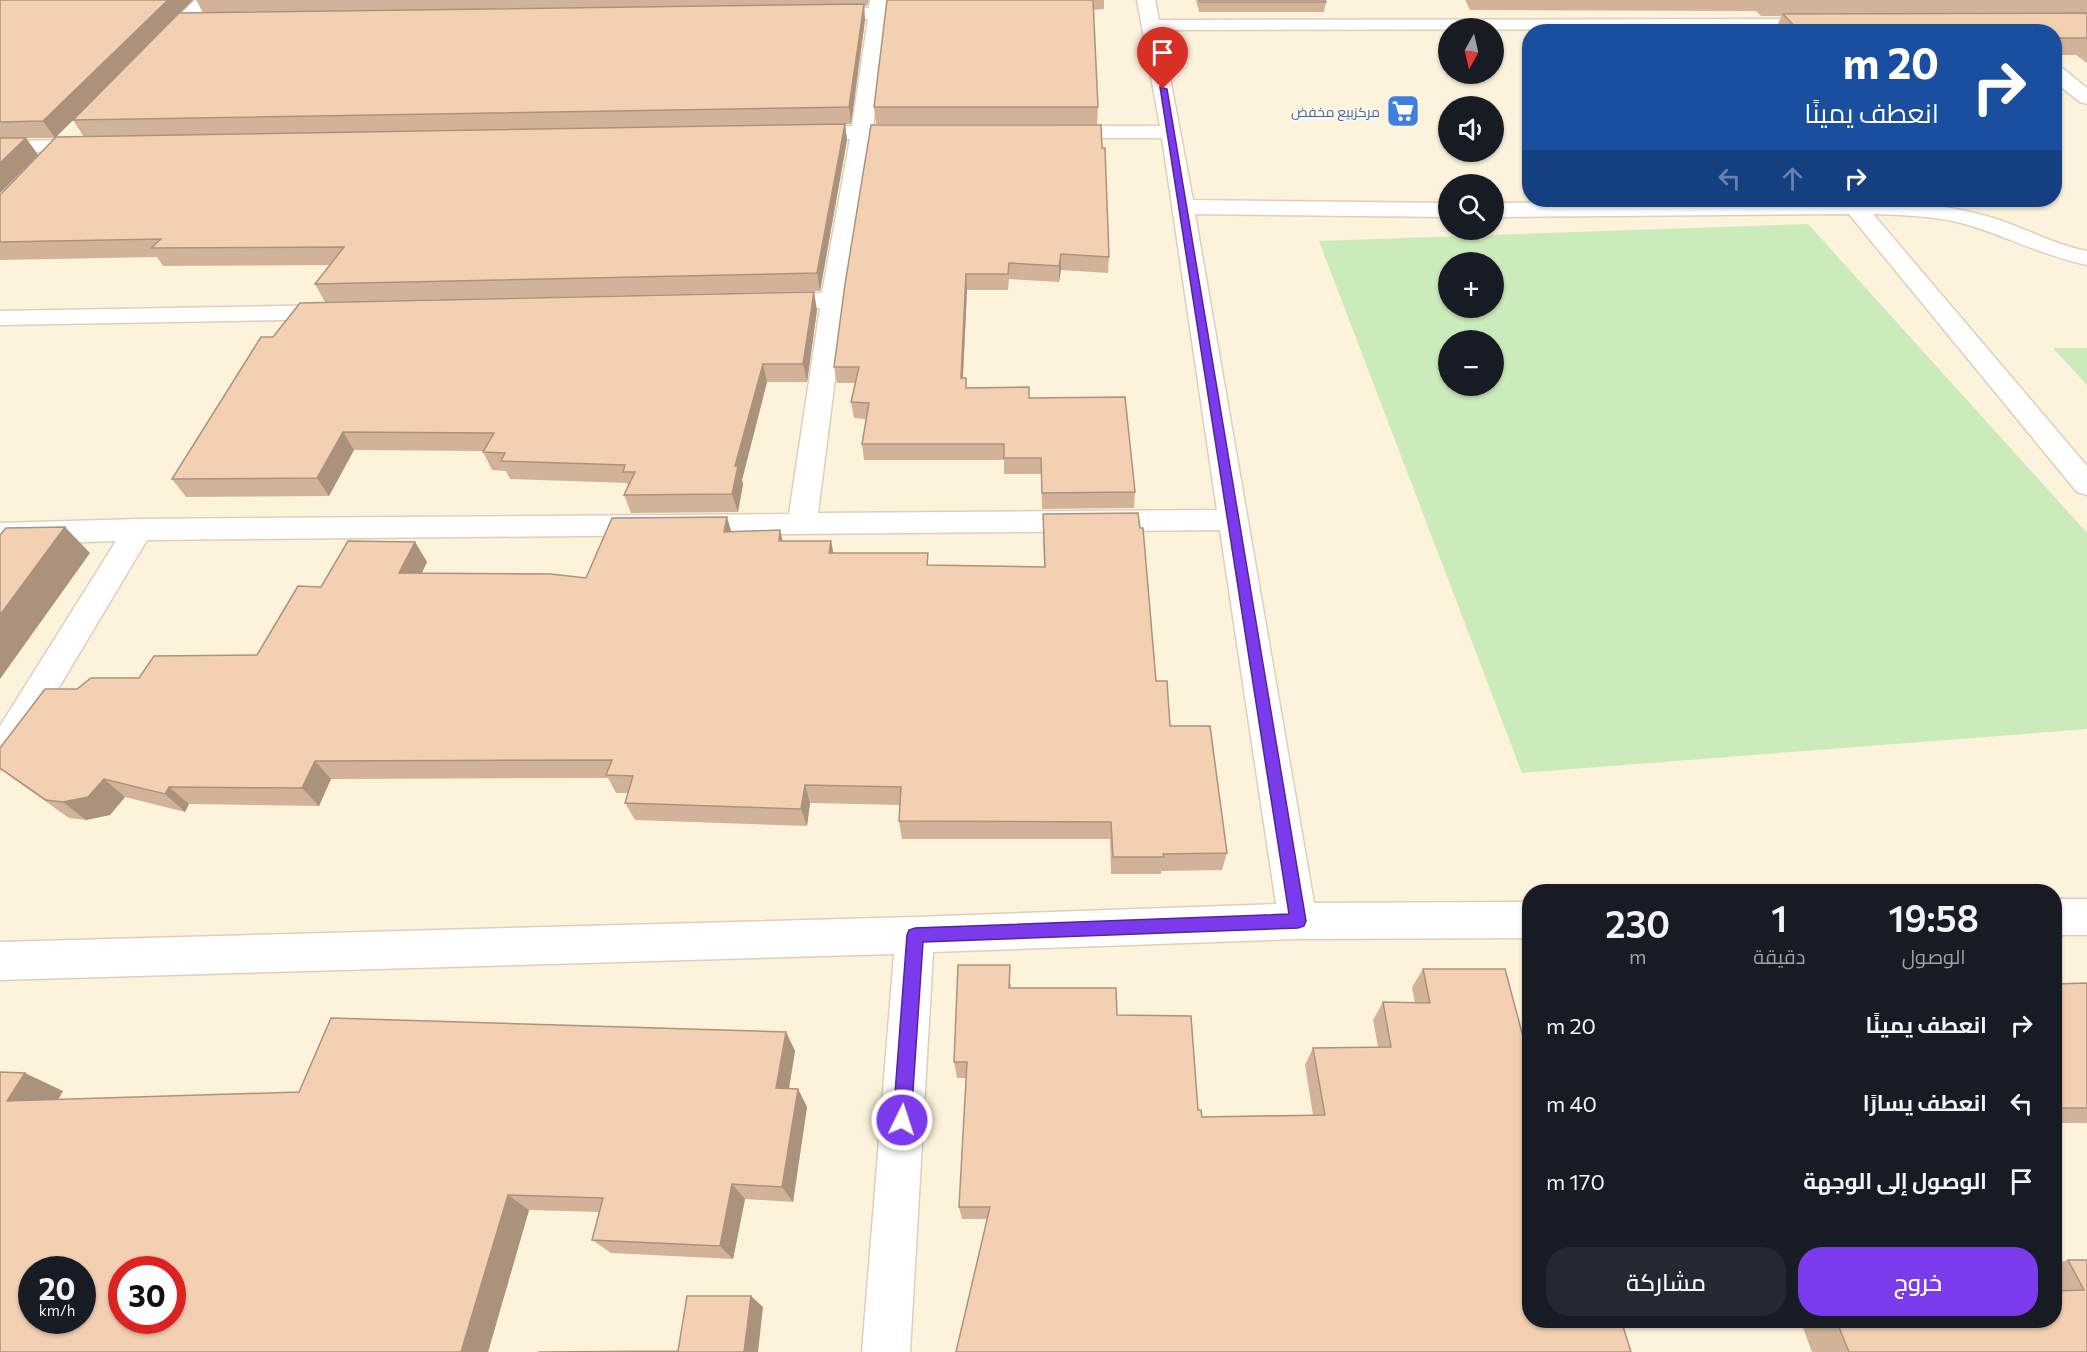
<!DOCTYPE html>
<html lang="ar">
<meta charset="utf-8">
<style>
body{margin:0;font-family:Commissioner,Cairo,sans-serif;background:#242831;color:#f1f3f6;direction:rtl;height:100vh;display:flex;flex-direction:column;font-size:22px;white-space:nowrap}
*{box-sizing:border-box;margin:0}
p{font-size:20px;color:#9ea1a6}
.icon{flex:none;width:33px;height:33px;fill:none;stroke:currentColor;stroke-width:2;stroke-linecap:round;stroke-linejoin:round}
.map{position:relative;flex:1;overflow:hidden;direction:ltr}
.drawer{position:absolute;left:1522px;top:884px;width:540px;height:444px;display:flex;flex-direction:column;background:#171b24;border-radius:24px;box-shadow:0 2px 4px #0004;direction:rtl}
.drawer>*{flex:none}
.banner{position:absolute;left:1522px;top:24px;width:540px;height:183px;border-radius:24px;box-shadow:0 2px 4px #0004;direction:rtl;background:#1a4fa0;color:#fff;overflow:hidden}
.needle{width:39px;rotate:188deg}
.controls{position:absolute;left:1438px;top:18px;display:grid;gap:12px}
.controls a{display:grid;place-items:center;width:66px;height:66px;border-radius:50%;background:#171b24;box-shadow:0 2px 4px #0004;font-size:30px}
.speed{position:absolute;left:18px;top:1256px;display:flex;gap:12px;font-size:30px;font-weight:700;text-align:center}
.speed>*{display:grid;place-content:center;width:78px;height:78px;border-radius:50%;background:#171b24;box-shadow:0 2px 4px #0004;line-height:1}
.speed small{font-size:15px;font-weight:400}
.speed .limit{border:9px solid #d22;background:#fff;color:#111}
.pin{position:absolute;display:grid;place-items:center;width:51px;height:51px;color:#fff;margin:-62px -26px;border-radius:50% 50% 50% 0;rotate:-45deg;box-shadow:0 0 6px #0007}
.pin .icon{rotate:45deg}
.me{position:absolute;width:66px;margin:-33px;rotate:4deg;stroke-linejoin:round;filter:drop-shadow(0 0 4px #0008)}
.turn{display:flex;align-items:center;gap:21px;height:126px;padding:0 24px;font-size:27px}
.turn .icon{width:78px;height:78px;stroke-width:2.5}
.turn b{display:block;font-size:42px;line-height:51px}
.lanes{display:flex;align-items:center;height:57px;padding:0 24px;background:#0003;justify-content:center;gap:30px;direction:ltr}
.lanes .off{opacity:.35}
.eta{display:flex;justify-content:space-evenly;align-items:center;height:102px;text-align:center}
.eta b{font-size:36px;font-weight:600;line-height:42px}
.action{display:flex;gap:12px;margin-top:auto;padding:12px 24px}
.action a{flex:1;height:69px;border-radius:24px;background:#7c3aed;color:#fff;font-size:24px;font-weight:600;line-height:69px;text-align:center}
.action a+a{background:#242831;color:#f1f3f6}
ul{padding:0;list-style:none}
li{display:flex;align-items:center;gap:18px;height:78px;padding:0 24px}
li div{flex:1}
li b{display:block;font-size:22px}
li em{font-style:normal}
.map>svg:first-child{display:block}
.green{fill:#ccebbb;fill-rule:evenodd}
.lines{fill:none;stroke-linecap:round;stroke-linejoin:round}
.street-casing{stroke:#e1ceb9;stroke-width:3}
.street{fill:#fff;fill-rule:evenodd}
.wall{fill:#d2b39a}
.shaded-wall{fill:#ab927d}
.building{fill:#f4d0b3;stroke:#ab927d;stroke-width:1.5;fill-rule:evenodd}
.route{fill:#7c3aed;stroke:#51269a;stroke-width:1.5}
.labels{text-anchor:middle;dominant-baseline:central;stroke-width:4.5;stroke-linejoin:round;paint-order:stroke}
.far-shop-label{font-size:14px;fill:#366cbe;stroke:#fff6e4;text-anchor:end}
</style>
<div class="map">
<svg width="2087" height="1352" viewBox="0 0 2087 1352">
<rect width="100%" height="100%" fill="#fdf2dc"/>
<!-- green -->
<path class="green" d="M1808,224L2087,533V729L1522,773L1319,241ZM1449,262H1494V308H1449ZM1449,340H1494V386H1449Z
M2053,348H2087V385Z"/>
<g class="lines">
<!-- street casing -->
<g class="street-casing">
<path id="street" d="M195,0H214L198,17L218,18L221,22L218,26H176L173,22Z
M870,0H888L873,126L921,128L924,132L921,136L871,139L845,300L818,513L1217,510L1162,138H1056L1049,136L1046,132L1049,128L1056,126H1160L1137,0H1155L1159,20L1821,19L1827,20L1830,24L1827,28L1821,29L1161,30L1193,200L1449,203V217L1195,214L1314,903L1530,902V938L1298,939L933,952L910,1352H862L894,954L0,980V942L915,917L1276,904L1220,530L147,540L12,766L0,770V726L116,541L0,545V523L138,519L789,514L820,308H772L763,306L760,301L763,296L822,293L850,139H801L794,137L791,133L794,129L801,127L852,126L868,19H821L815,18L812,14L815,10L821,9L869,8Z
M2055,66L2062,68L2087,88V104L2080,102L2055,82Z
M93,140L100,142L103,146L100,150L0,153V141Z
M1855,200C1903,202 1950,204 1996,219C2027,229 2055,245 2087,251V265C2044,256 2006,236 1965,224C1935,216 1904,215 1873,214L2087,466V495L2077,492L1849,214L1494,217V203Z
M336,305L345,307L348,312L345,317L336,319L0,325V311Z
M2055,899H2087V935H2055Z"/>
</g>
<!-- street -->
<use href="#street" class="street"/>
</g>
<!-- wall -->
<path class="wall" d="M0,0H193L180,13H203L196,0H869L867,6H864L865,20L851,124H845L847,140L820,291L325,302L315,284L330,265L163,266L157,257L0,260V195L84,137L73,120L55,138H16H26L38,155L0,193Z
M887,0H1104V9L1093,10L1098,107L1097,124H876L874,107Z
M1196,0H1325L1326,2L1324,12H1199Z
M1465,0H2087V63L2076,55H2055V32H1775L1781,16H1761L1756,11L1470,10Z
M1102,148L1109,257L1108,273L1061,270L1059,282L1009,279L1008,290H967L963,378L967,388L1029,398L1135,492L1134,508L1042,509L1041,474H1004V460H864L862,444L866,419L854,418L851,402L855,383H837L834,367Z
M817,310L807,382H767L742,480L743,484L738,512L631,513L624,495L628,486L627,483L510,479L506,471L492,470L483,452L484,451L354,450L329,496L186,497L172,479L273,337Z
M1043,514L1156,681L1170,726L1227,853L1222,870L1161,871V874H1111L1110,839H902L899,821L900,805L810,803L807,826L635,820L625,803L628,793H616L608,778L331,779L319,806L189,804L185,812L125,797L110,815L86,820L69,818L0,769V748L77,689L257,655L321,587L415,542L427,562L422,573L586,578L732,532L783,541H831L833,553L929,565L1044,567Z
M1423,969L1530,1063L987,1219H962L959,1207L966,1078H957L954,1062L1011,983V988L1117,1015L1198,1110L1202,1117L1313,1115L1305,1065L1313,1048L1378,1047L1373,1020L1383,1002L1415,1003L1412,987Z
M2087,983V1123H2055V984Z
M786,1032L795,1051L789,1088L798,1089L807,1107L793,1202L745,1199L733,1259L611,1253L592,1240L599,1212L529,1210L488,1352L0,1072L63,1091L58,1100L299,1092Z
M2068,1260H2087V1352H1812L1800,1320H2055V1264Z"/>
<!-- shaded-wall -->
<path class="shaded-wall" d="M168,0H193L55,138L43,121Z
M864,4L865,20L851,124L849,107Z
M845,124L847,140L820,291L817,273Z
M26,138L38,155L0,193V163Z
M1061,254V270L1059,282V266Z
M966,274L967,290L962,394L961,378Z
M814,292L817,310L807,382L803,364Z
M763,364L767,382L742,480L743,484L738,512L732,494L735,466Z
M343,432L354,450L329,496L317,478Z
M727,517L733,537L724,532Z
M65,527L90,553L0,679V615Z
M780,530L785,550L779,541Z
M831,541L835,561L829,553Z
M415,542L427,562L412,593L399,573Z
M315,761L331,779L319,806L302,788Z
M104,779L125,797L110,815L86,820L63,802Z
M805,785L810,803L807,826L801,809Z
M169,787L189,804L185,812L165,794Z
M786,1032L795,1051L786,1106L776,1088Z
M25,1073L63,1091L47,1119L7,1101Z
M798,1089L807,1107L793,1202L782,1187Z
M732,1184L745,1199L733,1259L720,1246Z
M508,1195L529,1210L488,1352H461Z
M751,1296L763,1307L758,1352H744Z"/>
<!-- building -->
<path class="building" d="M0,0H168L43,121L0,122Z
M887,0H1093L1098,107H874Z
M1199,0H1325L1326,2H1200Z
M864,4L849,107L73,120L179,13Z
M2087,13V38H2055V32H1800L1783,14Z
M845,124L817,273L315,284L344,247L151,248L161,239L0,242V195L56,137Z
M871,125H1101L1102,148H1105L1109,257L1061,254L1059,266L1009,263L1008,274H966L961,378H966V388L1029,387V398L1125,397L1135,492L1042,493L1041,458H1004V444H862L869,403L851,402L859,367H834L845,284Z
M0,138H26L0,163Z
M814,292L803,364H763L735,466H738L732,494L624,495L635,472H623L625,465L501,461L505,453L483,452L494,433L343,432L317,478L172,479L261,337H273L300,303Z
M1138,513L1140,528H1143L1156,681H1167L1170,726H1210L1227,853L1163,854L1164,857H1113L1111,822L899,821L901,787L805,785L801,809L625,803L633,776L606,775L612,760L315,761L302,788L169,787L165,794L104,779L88,797L63,802L46,800L0,768V748L45,689H77L91,678H139L154,656L257,655L298,586L321,587L348,541L415,542L399,573L551,574L586,578L612,518L727,517L724,532L780,530L779,541H831L829,553H928L927,565L1045,567L1043,514Z
M65,527L0,615V535L6,528Z
M958,965H1010L1009,988H1116L1117,1015L1191,1016L1198,1110H1201L1202,1117L1325,1115L1313,1048L1391,1047L1383,1002L1430,1003L1423,969H1505L1530,1063V1320H1621L1631,1352H956L990,1207H959L967,1062H954Z
M2087,983V1108H2055V984Z
M331,1018L786,1032L776,1088L798,1089L782,1187L732,1184L720,1246L592,1240L603,1198L508,1195L461,1352H0V1072L25,1073L7,1101L299,1092ZM32,1269H82V1320H32ZM122,1269H172V1320H122Z
M2068,1260H2087V1352H1849L1836,1320H2055V1291L2084,1290Z
M687,1296H751L744,1352H538L678,1351Z"/>
<!-- route -->
<path class="route" d="M1160,87L1167,89L1306,921L1304,926L1298,928L923,942L911,1120L909,1127L902,1129L896,1127L893,1120L907,935L909,930L915,928L1289,914Z"/>
<!-- icons -->
<defs>
<g id="supermarket-square" transform="scale(1.725)"><rect x="-9" y="-9" width="18" height="18" rx="4" fill="#3f7fe0" stroke="#fff6e4"/><path d="M-6-5.5h2.5l.6 2H6L4.5 2H-2.5L-4.4-4H-6ZM-1.5 3.2a1.3 1.3 0 1 0 .1 0ZM3 3.2a1.3 1.3 0 1 0 .1 0Z" fill="#fff"/></g>
</defs>
<g fill-rule="evenodd">
<use href="#supermarket-square" x="1403" y="111"/>
</g>
<g class="labels">
<!-- far-shop labels -->
<g class="far-shop-label">
<text x="1380" y="111">مركزبيع مخفض</text>
</g>
</g>
</svg>
<div class="controls">
<a><svg class="needle" viewBox="-14 -14 28 28"><path d="M0-13l5 13h-10z" fill="#e53935"/><path d="M0 13l5-13h-10z" fill="#9ea1a6"/></svg></a>
<a><svg class="icon" aria-label="sound" viewBox="0 0 24 24"><path d="M4 9h4l5-4v14l-5-4H4zM17 9q2 3 0 6"/></svg></a>
<a><svg class="icon" aria-label="search" viewBox="0 0 24 24"><circle cx="10" cy="10" r="6"/><path d="M15 15l6 6"/></svg></a>
<a>+</a>
<a>−</a>
</div>
<div class="speed"><div>20<small>km/h</small></div><div class="limit">30</div></div>
<div class="pin" style="left:1163px;top:89px;background:#d93025"><svg class="icon" aria-label="arrive" viewBox="0 0 24 24"><path d="M6 21V4h12l-3 4 3 4H6"/></svg></div>
<svg class="me" style="left:902px;top:1120px" viewBox="-20 -20 40 40"><circle r="17" fill="#7c3aed" stroke="#fff" stroke-width="3"/><path d="M0-11L8 9 0 5-8 9z" fill="#fff"/></svg>
<div class="banner">
<div class="turn"><svg class="icon" aria-label="right" viewBox="0 0 24 24"><path d="M7 20v-9h11M14 6l5 5-5 5"/></svg><div><b>20 m</b>انعطف يمينًا</div></div>
<div class="lanes"><svg class="icon off" aria-label="left" viewBox="0 0 24 24"><path d="M17 20v-9H6M10 6l-5 5 5 5"/></svg><svg class="icon off" aria-label="ahead" viewBox="0 0 24 24"><path d="M12 20V5M6 11l6-6 6 6"/></svg><svg class="icon" aria-label="right" viewBox="0 0 24 24"><path d="M7 20v-9h11M14 6l5 5-5 5"/></svg></div>
</div>
<section class="drawer">
<div class="eta">
<div><b>19:58</b><p>الوصول</p></div>
<div><b>1</b><p>دقيقة</p></div>
<div><b>230</b><p>m</p></div>
</div>
<ul>
<li><svg class="icon" aria-label="right" viewBox="0 0 24 24"><path d="M7 20v-9h11M14 6l5 5-5 5"/></svg><div><b>انعطف يمينًا</b></div><em>20 m</em></li>
<li><svg class="icon" aria-label="left" viewBox="0 0 24 24"><path d="M17 20v-9H6M10 6l-5 5 5 5"/></svg><div><b>انعطف يسارًا</b></div><em>40 m</em></li>
<li><svg class="icon" aria-label="arrive" viewBox="0 0 24 24"><path d="M6 21V4h12l-3 4 3 4H6"/></svg><div><b>الوصول إلى الوجهة</b></div><em>170 m</em></li>
</ul>
<div class="action"><a>خروج</a><a>مشاركة</a></div>
</section>
</div>
